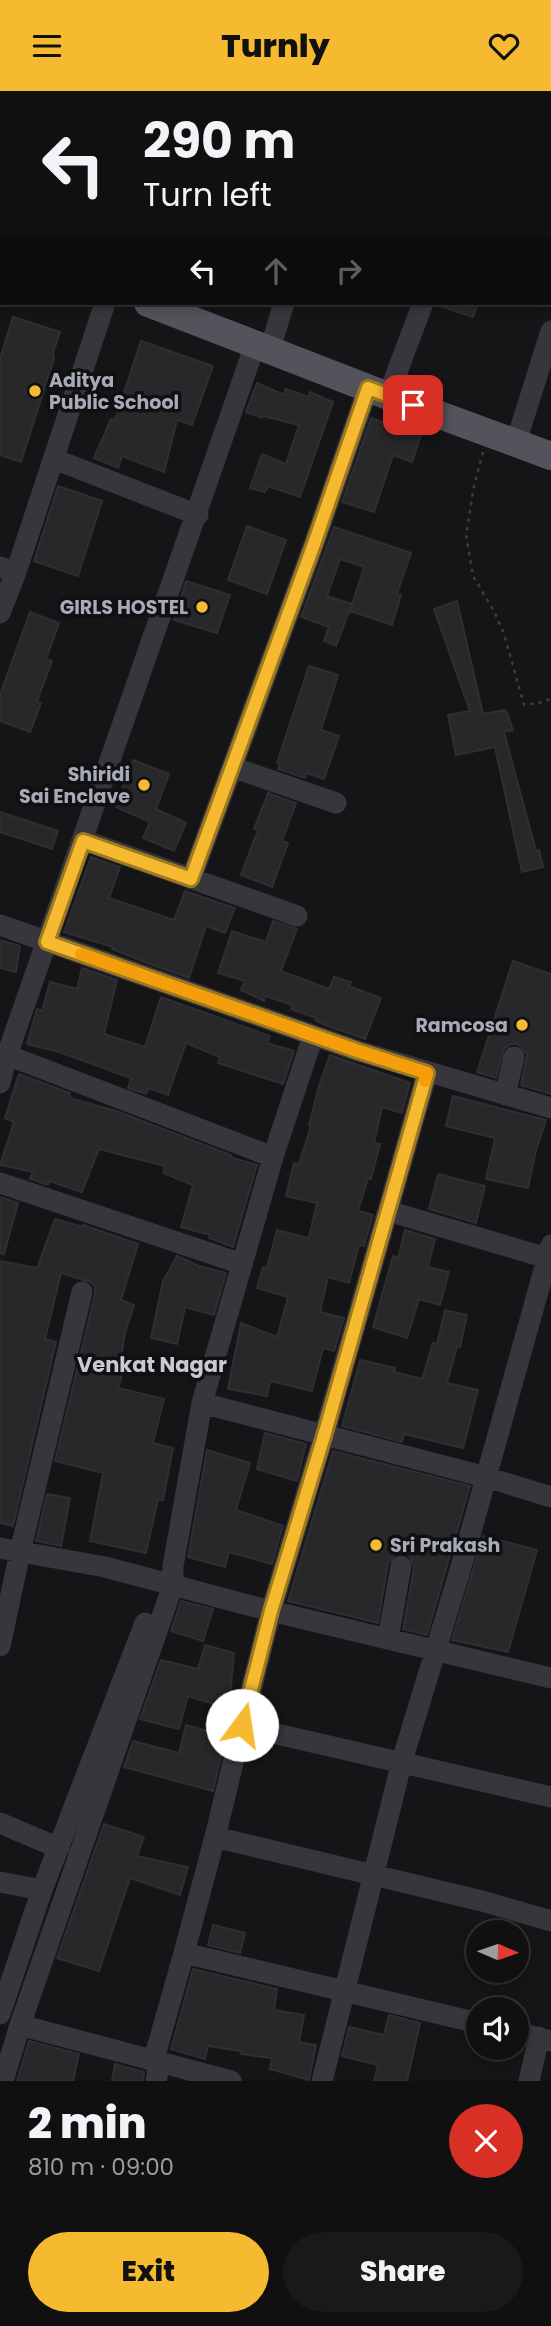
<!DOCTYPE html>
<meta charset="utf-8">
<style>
body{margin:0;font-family:Poppins,sans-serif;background:#19191a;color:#f1f3f6;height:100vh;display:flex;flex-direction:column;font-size:26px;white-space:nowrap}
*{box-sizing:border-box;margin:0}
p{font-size:23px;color:#9c9d9f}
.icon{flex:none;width:38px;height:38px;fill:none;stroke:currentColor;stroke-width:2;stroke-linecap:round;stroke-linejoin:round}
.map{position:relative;height:1990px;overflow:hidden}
.sheet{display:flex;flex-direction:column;background:#101011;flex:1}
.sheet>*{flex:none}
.top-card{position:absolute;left:0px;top:0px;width:551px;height:214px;box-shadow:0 4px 10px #0003,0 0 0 2px #303031;background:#101011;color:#f1f3f6;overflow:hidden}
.needle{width:46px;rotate:92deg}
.tools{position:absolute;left:466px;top:1829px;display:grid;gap:14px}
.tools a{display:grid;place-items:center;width:63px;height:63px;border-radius:50%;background:#101011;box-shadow:0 4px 10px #0003,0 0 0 2px #303031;font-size:35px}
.pin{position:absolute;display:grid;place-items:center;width:60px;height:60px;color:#fff;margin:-30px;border-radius:14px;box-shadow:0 4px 10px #0006}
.me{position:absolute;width:77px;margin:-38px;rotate:14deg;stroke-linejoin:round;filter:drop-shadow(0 0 5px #0008)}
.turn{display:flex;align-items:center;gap:24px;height:147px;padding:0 28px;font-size:32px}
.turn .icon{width:91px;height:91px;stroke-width:2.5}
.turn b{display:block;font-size:49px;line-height:60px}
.lanes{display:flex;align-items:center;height:66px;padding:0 28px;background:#0003;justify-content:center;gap:35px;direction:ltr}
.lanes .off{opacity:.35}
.round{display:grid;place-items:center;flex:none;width:74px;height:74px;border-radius:37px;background:#19191a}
.overview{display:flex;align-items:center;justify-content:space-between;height:119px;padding:0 28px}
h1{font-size:42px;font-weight:800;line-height:52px}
.primary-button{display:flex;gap:14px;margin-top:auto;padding:14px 28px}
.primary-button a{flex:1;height:80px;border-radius:42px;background:#f5ba2f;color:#111;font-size:28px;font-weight:800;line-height:80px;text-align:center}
.primary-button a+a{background:#19191a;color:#f1f3f6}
header{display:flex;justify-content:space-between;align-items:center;height:91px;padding:0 28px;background:#f5ba2f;color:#111;font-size:32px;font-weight:800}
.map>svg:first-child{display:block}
.building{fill:#28282b;stroke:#2f2f33;stroke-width:2}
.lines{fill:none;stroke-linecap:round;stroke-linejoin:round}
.path{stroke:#3c3d43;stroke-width:2.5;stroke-dasharray:3.5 5;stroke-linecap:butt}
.minor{stroke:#36363c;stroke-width:21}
.major{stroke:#52535b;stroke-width:28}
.route-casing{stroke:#9f791f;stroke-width:18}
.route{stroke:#f5ba2f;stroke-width:12}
.slow{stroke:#f59e0b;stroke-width:12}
.poi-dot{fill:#f5ba2f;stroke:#101012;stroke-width:2.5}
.labels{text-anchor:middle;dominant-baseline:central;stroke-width:7;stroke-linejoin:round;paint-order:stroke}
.poi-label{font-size:19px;font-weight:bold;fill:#a6abb7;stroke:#101012;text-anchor:end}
.neighbourhood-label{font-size:21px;font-weight:bold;fill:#c7cad3;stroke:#101012}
</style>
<header><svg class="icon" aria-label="menu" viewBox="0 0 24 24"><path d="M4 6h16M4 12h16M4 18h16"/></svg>Turnly<svg class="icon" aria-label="heart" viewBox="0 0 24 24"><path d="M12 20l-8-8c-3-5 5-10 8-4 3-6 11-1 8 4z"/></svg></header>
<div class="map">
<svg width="551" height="1990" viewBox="0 0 551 1990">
<rect width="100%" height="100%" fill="#151517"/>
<!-- building -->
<path class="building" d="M438,212H478L473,226L437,214Z
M13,226L60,241L53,262L54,268L21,371L0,364V268Z
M141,250L213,275L192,334L177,329L164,381L122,365L118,377L94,367L111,328L115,329Z
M257,292L284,304L286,298L308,306L310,301L333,311L300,406L268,395L265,401L250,397L262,363L286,373L299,334L263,325L262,327L246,321Z
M371,327L395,336L398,328L423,338L412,371L393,364L374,421L342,411Z
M58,395L102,410L78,485L34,470Z
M247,435L286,449L267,503L228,489Z
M334,436L411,462L397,503L401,504L392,534L350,520L364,476L340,468L327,505L352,513L336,555L324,550L329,536L301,526Z
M186,490L230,504L217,542L174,529Z
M457,510L483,623L506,619L513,639L504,641L536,760L539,759L543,776L522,781L495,656L456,664L448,624L470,620L434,518Z
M30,521L59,532L46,568L52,570L37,610L41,612L30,641L0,630V604Z
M309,575L338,584L321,639L339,645L324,688L307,682L305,687L278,678L280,673L277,672Z
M133,669L169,683L156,718L186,732L174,760L143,747L150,731L116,716Z
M268,702L296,712L282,750L288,752L272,796L241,784L258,739L254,738Z
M0,721L58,740L52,758L0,741Z
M91,766L120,776L109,807L124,812L174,829L185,800L235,817L225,842L206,835L189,887L147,872L112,858L113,856L64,841Z
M273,830L297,838L281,880L329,898L334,886L351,891L349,895L381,907L365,948L325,934L315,929L316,927L291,918L292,914L265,905L264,910L241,899L245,890L218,882L232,840L266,851Z
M0,849L20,855L16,881L0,877Z
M513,870L551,883V1003L521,994L527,963L518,953H511L504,958L496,987L477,981Z
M82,877L117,889L104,943L145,956L161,906L270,945L267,952L294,960L283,993L218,972L220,966L186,952L168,1004L148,997L146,1003L128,997L131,987L59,961L27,953L37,918L42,920L50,891L77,898Z
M330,964L410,992L402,1022L382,1016L374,1052L380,1053L371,1088L368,1087L358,1120L373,1124L364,1155L359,1154L349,1192L328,1186L320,1221L344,1227L334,1260L323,1257L312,1300L270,1290L267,1305L228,1298L241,1232L277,1246L288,1206L257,1197L263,1176L267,1177L277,1139L308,1147L310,1142L317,1112L286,1105L294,1072L299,1073L311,1035L309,1034L319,995Z
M19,983L70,1002L69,1006L73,1008L119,1021L231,1064L230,1066L257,1074L233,1156L209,1147L210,1144L181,1136L193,1094L163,1082L165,1075L99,1058L82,1101L49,1090L48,1094L30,1088L33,1081L0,1074L14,1031L5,1027Z
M453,1005L546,1029L536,1059L528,1097L486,1088L495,1047L446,1035Z
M438,1083L485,1095L476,1132L429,1118Z
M0,1106L18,1112L4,1163L0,1162Z
M55,1128L83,1136V1134L138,1153L121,1209L134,1214L125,1242L120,1272L125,1274L118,1297L164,1308L153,1352L173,1357L163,1409L158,1408L146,1462L90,1450L103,1382L55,1370L95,1203V1195L90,1191L61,1182L45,1248L56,1251L13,1435L0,1432V1170L37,1177Z
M405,1139L435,1148L428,1176L449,1181L440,1214L419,1208L407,1247L373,1236L393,1165L398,1167Z
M177,1165L199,1175L226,1182L214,1224L185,1216L177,1253L151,1247L163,1190Z
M445,1219L467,1224L460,1256H457L447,1292L478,1299L463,1357L404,1343L402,1351L342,1335L360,1269L395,1277L394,1281L422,1288L433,1252L437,1253Z
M265,1342L306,1353L297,1390L257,1378Z
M207,1359L250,1372L236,1419L283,1435L272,1473L229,1461L225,1476L188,1466Z
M333,1360L470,1395L427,1544L403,1538L414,1477L410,1465L404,1462L396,1463L388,1472L378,1532L288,1510Z
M47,1403L70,1407L61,1455L36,1450Z
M483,1445L537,1459L508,1561L452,1549Z
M181,1510L213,1518L203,1550L171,1540Z
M205,1554L234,1562L229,1618L188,1605L179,1638L140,1628L161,1569L198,1578Z
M186,1634L226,1645L213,1700L124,1676L133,1650L179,1662Z
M104,1733L144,1746L137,1765L188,1776L180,1804L130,1787L99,1880L57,1867Z
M213,1834L245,1842L240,1862L208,1854Z
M193,1878L277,1898L274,1919L304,1924L299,1951L316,1954L309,1989L270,1978L272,1967L241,1963V1960L208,1955L205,1968L171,1958Z
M389,1924L420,1932L407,1990H374L378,1974L342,1965L349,1936L384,1944Z
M29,1950L79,1963L73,1990H17Z
M115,1973L144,1981L143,1990H112Z"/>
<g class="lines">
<!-- path -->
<path class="path" d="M483,361L474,395L466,444L473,485L494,520L504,543L524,614L544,611L551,607"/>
<!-- minor -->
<path class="minor" d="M280,0L285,2
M405,0L409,2
M18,2V0
M179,2V0
M356,2L357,0
M0,56L2,51
M550,62L551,63
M550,149L551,150
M270,258L284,212
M388,305L423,212
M516,351L551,240
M54,368L198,424
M0,476L16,481L0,522
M16,481L105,212
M232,676L336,712
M83,749L297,825
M191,788L314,453L368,297
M0,834L358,960L551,1017
M7,964L273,1066L202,1312
M427,982L324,1344L271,1520L242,1635L551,1706
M0,992L7,964L255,254
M505,1004L514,966
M273,1066L313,945
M0,1092L242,1173
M388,1120L547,1167
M0,1457L105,1476L271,1520L551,1587
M388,1548L401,1475
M0,1555L20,1461L82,1201
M242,1635L215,1746L482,1810L551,1830
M0,1732L59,1757
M215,1746L184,1862L478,1932
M0,1791L42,1799
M0,1923L42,1799L145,1532
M20,1934L231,1990
M516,1941L551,1950
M3,1990L20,1934L173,1494V1475L202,1312L486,1386L551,1406
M156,1990L158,1981L154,1968L184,1862
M322,1990L402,1670L461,1476L551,1154
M529,1990L539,1946"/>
<!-- major -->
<path class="major" d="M0,159H2
M148,212L388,305L551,365"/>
</g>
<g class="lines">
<!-- route casing -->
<g class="route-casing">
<path id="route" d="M242,1634L271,1520L324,1345L427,982L358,960L47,851L83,750L191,788L314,453L368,297L413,314"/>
</g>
<!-- route -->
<use href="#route" class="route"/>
<!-- slow -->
<path class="slow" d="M81,863L358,960L427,982L425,990"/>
</g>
<!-- markers -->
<g class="poi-dot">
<circle cx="35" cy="300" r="7"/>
<circle cx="202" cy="516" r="7"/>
<circle cx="144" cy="694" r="7"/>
<circle cx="522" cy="934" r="7"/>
<circle cx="376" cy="1454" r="7"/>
</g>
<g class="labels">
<!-- poi labels -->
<g class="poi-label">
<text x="49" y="289" text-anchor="start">Aditya<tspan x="49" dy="22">Public School</tspan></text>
<text x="188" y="516">GIRLS HOSTEL</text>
<text x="130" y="683">Shiridi<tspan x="130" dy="22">Sai Enclave</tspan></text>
<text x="508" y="934">Ramcosa</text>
<text x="390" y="1454" text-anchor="start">Sri Prakash</text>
</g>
<!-- neighbourhood labels -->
<g class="neighbourhood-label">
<text x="152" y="1273">Venkat Nagar</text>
</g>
</g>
</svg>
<div class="tools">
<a><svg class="needle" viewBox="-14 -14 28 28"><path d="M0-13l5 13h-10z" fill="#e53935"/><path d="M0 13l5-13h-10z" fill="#9c9d9f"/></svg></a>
<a><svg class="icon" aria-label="sound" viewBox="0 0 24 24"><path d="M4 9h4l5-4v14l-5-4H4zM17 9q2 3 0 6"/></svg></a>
</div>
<div class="pin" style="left:413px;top:314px;background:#d93025"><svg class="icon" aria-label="arrive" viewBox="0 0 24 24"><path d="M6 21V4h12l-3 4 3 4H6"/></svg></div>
<svg class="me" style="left:242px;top:1634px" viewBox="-20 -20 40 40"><circle r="19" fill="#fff"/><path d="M0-13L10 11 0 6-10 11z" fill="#f5ba2f"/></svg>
<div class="top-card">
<div class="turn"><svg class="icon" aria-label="left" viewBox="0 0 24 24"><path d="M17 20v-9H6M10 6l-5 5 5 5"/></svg><div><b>290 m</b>Turn left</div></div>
<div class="lanes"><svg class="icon" aria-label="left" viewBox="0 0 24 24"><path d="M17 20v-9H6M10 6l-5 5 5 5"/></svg><svg class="icon off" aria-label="ahead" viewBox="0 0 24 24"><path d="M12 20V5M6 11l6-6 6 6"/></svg><svg class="icon off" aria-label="right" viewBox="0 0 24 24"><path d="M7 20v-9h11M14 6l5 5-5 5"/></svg></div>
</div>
</div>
<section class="sheet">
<div class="overview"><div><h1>2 min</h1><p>810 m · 09:00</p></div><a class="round" style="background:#d93025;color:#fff"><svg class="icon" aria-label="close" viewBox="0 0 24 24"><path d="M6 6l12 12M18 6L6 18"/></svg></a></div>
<div class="primary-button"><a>Exit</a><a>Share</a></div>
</section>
